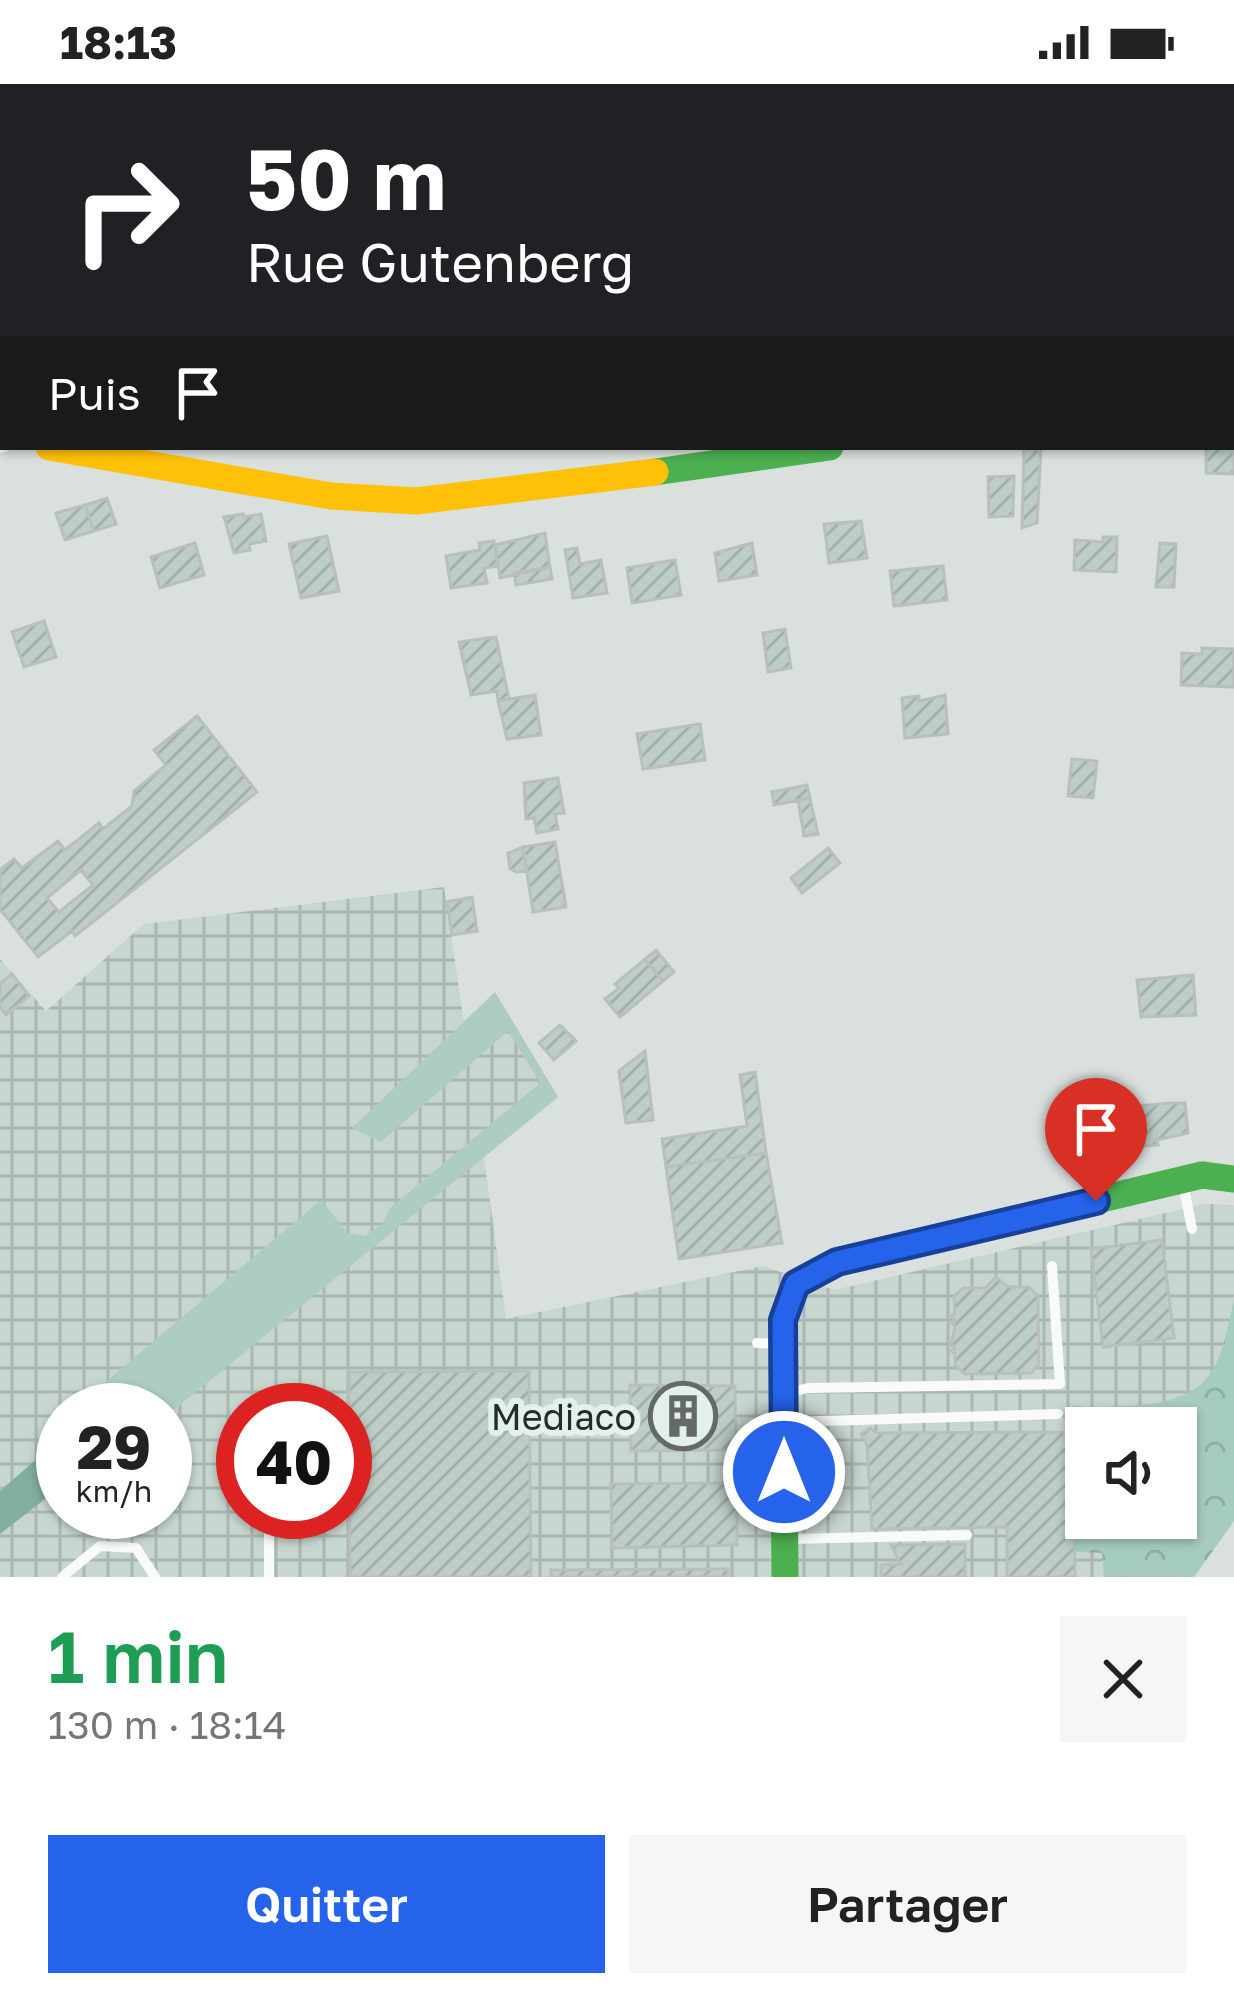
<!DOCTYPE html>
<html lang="fr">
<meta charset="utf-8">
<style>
body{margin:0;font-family:"Golos Text",sans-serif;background:#f6f6f6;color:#222;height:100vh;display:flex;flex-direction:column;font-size:45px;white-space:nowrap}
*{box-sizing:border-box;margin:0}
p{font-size:39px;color:#767676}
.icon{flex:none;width:66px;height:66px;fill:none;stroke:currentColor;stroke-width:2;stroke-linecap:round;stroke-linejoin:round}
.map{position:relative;height:1493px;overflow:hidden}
.side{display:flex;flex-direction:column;background:#fff;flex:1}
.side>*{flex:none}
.banner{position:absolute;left:0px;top:0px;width:1236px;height:366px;box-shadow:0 3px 9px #0004;background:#202124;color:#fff;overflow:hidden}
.controls{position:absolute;left:1065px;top:1323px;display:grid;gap:24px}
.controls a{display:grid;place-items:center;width:132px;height:132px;border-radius:0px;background:#fff;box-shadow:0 3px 9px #0004;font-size:60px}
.speed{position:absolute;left:36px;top:1299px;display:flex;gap:24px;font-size:60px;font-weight:700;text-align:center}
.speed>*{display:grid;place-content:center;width:156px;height:156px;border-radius:50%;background:#fff;box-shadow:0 3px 9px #0004;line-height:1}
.speed small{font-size:30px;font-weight:400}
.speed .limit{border:18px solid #d22;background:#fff;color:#111}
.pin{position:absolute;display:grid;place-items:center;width:102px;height:102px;color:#fff;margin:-123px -51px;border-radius:50% 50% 50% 0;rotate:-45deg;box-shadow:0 0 12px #0007}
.pin .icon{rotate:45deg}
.me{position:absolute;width:132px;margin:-66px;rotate:0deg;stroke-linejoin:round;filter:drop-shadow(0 0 9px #0008)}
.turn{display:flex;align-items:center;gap:42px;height:252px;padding:0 48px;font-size:54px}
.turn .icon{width:156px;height:156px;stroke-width:2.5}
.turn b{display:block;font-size:84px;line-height:102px}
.then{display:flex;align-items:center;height:114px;padding:0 48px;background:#0003;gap:24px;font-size:45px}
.round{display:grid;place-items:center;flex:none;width:126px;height:126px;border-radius:0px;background:#f6f6f6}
.overview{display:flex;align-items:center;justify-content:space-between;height:204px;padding:0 48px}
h1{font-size:72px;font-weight:600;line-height:90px;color:#1e9e55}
.action{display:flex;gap:24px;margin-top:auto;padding:24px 48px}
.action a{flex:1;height:138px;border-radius:0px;background:#2563eb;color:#fff;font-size:48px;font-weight:600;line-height:138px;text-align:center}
.action a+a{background:#f6f6f6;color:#222}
.status{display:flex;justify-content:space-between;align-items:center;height:84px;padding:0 60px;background:#fff;direction:ltr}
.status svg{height:33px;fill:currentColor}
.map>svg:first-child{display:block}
.industrial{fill:url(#industrial-grid);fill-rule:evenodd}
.grass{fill:#adcdc1}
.forest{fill:url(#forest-crowns);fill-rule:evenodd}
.water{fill:#81ae9e}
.building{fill:url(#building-hatch);stroke:#babfbd;stroke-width:3;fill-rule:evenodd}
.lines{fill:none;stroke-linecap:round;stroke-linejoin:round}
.lane{stroke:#f9fafa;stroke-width:10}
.street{stroke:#f9fafa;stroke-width:21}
.fast{stroke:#4caf50;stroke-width:27}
.slow{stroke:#ffc107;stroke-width:27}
.route-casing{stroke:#184099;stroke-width:30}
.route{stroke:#2563eb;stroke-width:21}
.labels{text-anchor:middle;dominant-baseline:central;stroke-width:12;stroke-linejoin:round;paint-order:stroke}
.poi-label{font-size:36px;fill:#262b29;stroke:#e3f0eb;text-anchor:end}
</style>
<div class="status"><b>18:13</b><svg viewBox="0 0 49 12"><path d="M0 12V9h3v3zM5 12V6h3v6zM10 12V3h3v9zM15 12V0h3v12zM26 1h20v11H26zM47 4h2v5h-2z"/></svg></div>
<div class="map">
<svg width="1234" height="1493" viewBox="0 0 1234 1493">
<defs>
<pattern id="industrial-grid" width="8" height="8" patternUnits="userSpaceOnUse" patternTransform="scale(3)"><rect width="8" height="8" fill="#c7d6cf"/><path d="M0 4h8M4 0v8" fill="none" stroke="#abb8b2"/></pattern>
<pattern id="forest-crowns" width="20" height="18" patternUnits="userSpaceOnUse" patternTransform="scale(3)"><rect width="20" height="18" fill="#a6ccbe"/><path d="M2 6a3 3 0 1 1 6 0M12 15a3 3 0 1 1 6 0" fill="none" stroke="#8fafa3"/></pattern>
<pattern id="building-hatch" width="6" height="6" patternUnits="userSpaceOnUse" patternTransform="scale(3)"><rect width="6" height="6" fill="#becec7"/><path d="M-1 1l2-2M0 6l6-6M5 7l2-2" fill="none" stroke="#a3b1ab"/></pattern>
</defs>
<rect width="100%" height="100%" fill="#d9e0dd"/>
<!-- industrial -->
<path class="industrial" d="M444,803L464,939L495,908L558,1013L484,1073L506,1235L763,1182L834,1206L1205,1120L1234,1121V1437L1194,1493H0V875L46,927L144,840ZM63,1326H165V1428H63ZM243,1326H345V1428H243ZM1086,1344H1176V1434H1086Z"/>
<!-- grass -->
<path class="grass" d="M495,908L558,1013L165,1333V1326H72L321,1116L348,1149L365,1152L382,1140L390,1124L540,999L508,947L381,1058L352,1044Z"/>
<!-- forest -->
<path class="forest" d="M1234,1217V1437L1194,1493H1104L1102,1469L1075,1468L1074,1370L1084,1369V1324C1132,1320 1198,1329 1219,1273C1226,1256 1229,1235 1234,1217ZM1086,1344H1176V1434H1086Z"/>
<!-- water -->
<path class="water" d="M63,1352V1401L0,1450V1407Z"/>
<!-- building -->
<path class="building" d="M1234,353V390L1206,389V363H1233Z
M1024,365L1041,366L1037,439L1022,444Z
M1014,392L1013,432L989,433L988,393Z
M107,414L116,440L94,447L85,421Z
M85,421L94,447L65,456L56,429Z
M243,430L244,433L261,430L266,457L249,460L250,466L234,469L224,433Z
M861,437L867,474L829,479L824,440Z
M545,449L550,483L500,494L495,461Z
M327,452L339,507L301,514L289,460Z
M1103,453H1117L1116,488L1074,486L1075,456L1103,458Z
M494,457L498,482L484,484L487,499L451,504L446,472L480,466L479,459Z
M195,459L204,491L160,504L151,473Z
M752,459L757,491L719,497L715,469Z
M1160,459L1176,460L1174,503H1156Z
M577,464L580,480L601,476L607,509L573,514L565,466Z
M675,476L681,511L632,519L627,484Z
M943,482L947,516L894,522L890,487Z
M550,483L552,495L516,501L514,489Z
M44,537L56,573L24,583L12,548Z
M785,545L791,584L768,588L763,549Z
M496,553L509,615L498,617L497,607L471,611L459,558Z
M1202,564L1234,565V603L1181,601L1182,569L1202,570Z
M535,611L541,651L507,655L498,617Z
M945,611L948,650L905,654L902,614L919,612V617Z
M197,632L257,708L75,852L72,847L38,873L0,825V786L14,775L22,784L58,757L65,766L99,739L103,745L132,722L134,707L166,681L154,666ZM81,786L93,801L59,828L47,814Z
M700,640L705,676L643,685L637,650Z
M1072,675L1097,677L1093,714L1068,712Z
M558,694L564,729L555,730L558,745L537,749L534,734L526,735L524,699Z
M807,701L810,714L774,721L772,708Z
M810,714L818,750L804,752L798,716Z
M555,758L566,823L533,828L523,763Z
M523,763L527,787L517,788L510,785L508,769Z
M828,764L840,779L802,809L791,794Z
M472,813L477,847L452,851L447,818Z
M656,866L674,888L663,897L645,875Z
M645,875L663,897L620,933L605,915L619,904L615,900Z
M12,890L29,912L6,931L0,923V899Z
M1193,891L1196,931L1141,933L1137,896Z
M560,941L576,957L554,976L539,959Z
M645,967L653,1036L626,1039L619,987Z
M755,988L766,1069L666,1083L662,1055L747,1042L740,991Z
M1169,1019H1185L1188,1049L1157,1056L1158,1061L1135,1063L1134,1054L1114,1056L1111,1032L1131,1030L1130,1023Z
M766,1069L782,1159L679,1175L666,1083Z
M1162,1156L1174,1254L1103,1263L1091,1165Z
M996,1193L1008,1203H1029L1038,1212L1039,1280L1031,1289L965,1290L955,1281V1270L951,1267L955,1265L951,1261L955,1242L951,1239L955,1236L951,1232L955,1229L954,1213L963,1204H985Z
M529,1287L531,1493H350L349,1288Z
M630,1301L735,1302L736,1366L631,1367Z
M1074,1323L1084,1324V1370H1074Z
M870,1344L877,1349L1073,1348L1075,1493H1007V1443L872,1445L867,1361L861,1350Z
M731,1399H737V1461L612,1464L611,1400Z
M965,1460V1493H881V1481L901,1480L891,1461Z
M728,1485V1493H551V1486Z"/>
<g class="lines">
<!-- lane -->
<path class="lane" d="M1183,1099L1192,1145
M757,1259L780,1260
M787,1309L808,1304L1060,1300L1052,1182
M787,1338L1058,1330
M758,1383L781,1388
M269,1428V1493
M788,1455L967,1451
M62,1493L100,1462L136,1464L155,1493"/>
<!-- street -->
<path class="street" d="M695,0L707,3
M1233,229L1234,230
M1233,264L1234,263
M0,358H3"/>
<!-- fast -->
<path class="fast" d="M655,388L830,363
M785,1493L783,1236L796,1200L837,1178L1202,1091L1234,1095"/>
<!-- slow -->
<path class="slow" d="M49,363L331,412L416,417L655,388"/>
</g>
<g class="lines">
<!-- route casing -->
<g class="route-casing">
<path id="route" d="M784,1388L783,1236L796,1200L837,1178L1096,1117"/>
</g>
<!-- route -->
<use href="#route" class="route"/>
</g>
<!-- icons -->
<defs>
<g id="building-ring" transform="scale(3.45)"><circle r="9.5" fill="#e3f0eb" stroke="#656a68" stroke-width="1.5"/><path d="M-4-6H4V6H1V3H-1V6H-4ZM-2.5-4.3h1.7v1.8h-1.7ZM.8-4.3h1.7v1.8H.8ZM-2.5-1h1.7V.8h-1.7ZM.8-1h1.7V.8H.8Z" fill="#656a68"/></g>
</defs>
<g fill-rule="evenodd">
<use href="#building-ring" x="683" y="1332"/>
</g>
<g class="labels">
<!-- poi labels -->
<g class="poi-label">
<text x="636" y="1332">Mediaco</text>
</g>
</g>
</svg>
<div class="controls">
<a><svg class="icon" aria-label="sound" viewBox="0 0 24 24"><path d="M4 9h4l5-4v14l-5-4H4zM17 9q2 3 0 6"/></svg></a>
</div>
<div class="speed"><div>29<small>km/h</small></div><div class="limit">40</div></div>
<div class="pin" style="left:1096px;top:1117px;background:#d93025"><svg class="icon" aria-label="arrive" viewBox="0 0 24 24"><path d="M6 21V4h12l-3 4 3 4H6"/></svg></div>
<svg class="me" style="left:784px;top:1388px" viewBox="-20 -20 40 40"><circle r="17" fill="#2563eb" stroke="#fff" stroke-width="3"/><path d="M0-11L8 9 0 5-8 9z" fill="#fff"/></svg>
<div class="banner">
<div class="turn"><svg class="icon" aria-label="right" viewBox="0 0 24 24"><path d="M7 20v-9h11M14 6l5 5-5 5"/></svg><div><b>50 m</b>Rue Gutenberg</div></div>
<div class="then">Puis<svg class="icon" aria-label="arrive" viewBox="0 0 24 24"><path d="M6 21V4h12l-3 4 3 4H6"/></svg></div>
</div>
</div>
<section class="side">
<div class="overview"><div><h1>1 min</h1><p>130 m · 18:14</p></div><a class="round"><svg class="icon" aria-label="close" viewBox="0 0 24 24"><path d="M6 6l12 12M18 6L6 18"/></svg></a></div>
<div class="action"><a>Quitter</a><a>Partager</a></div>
</section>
